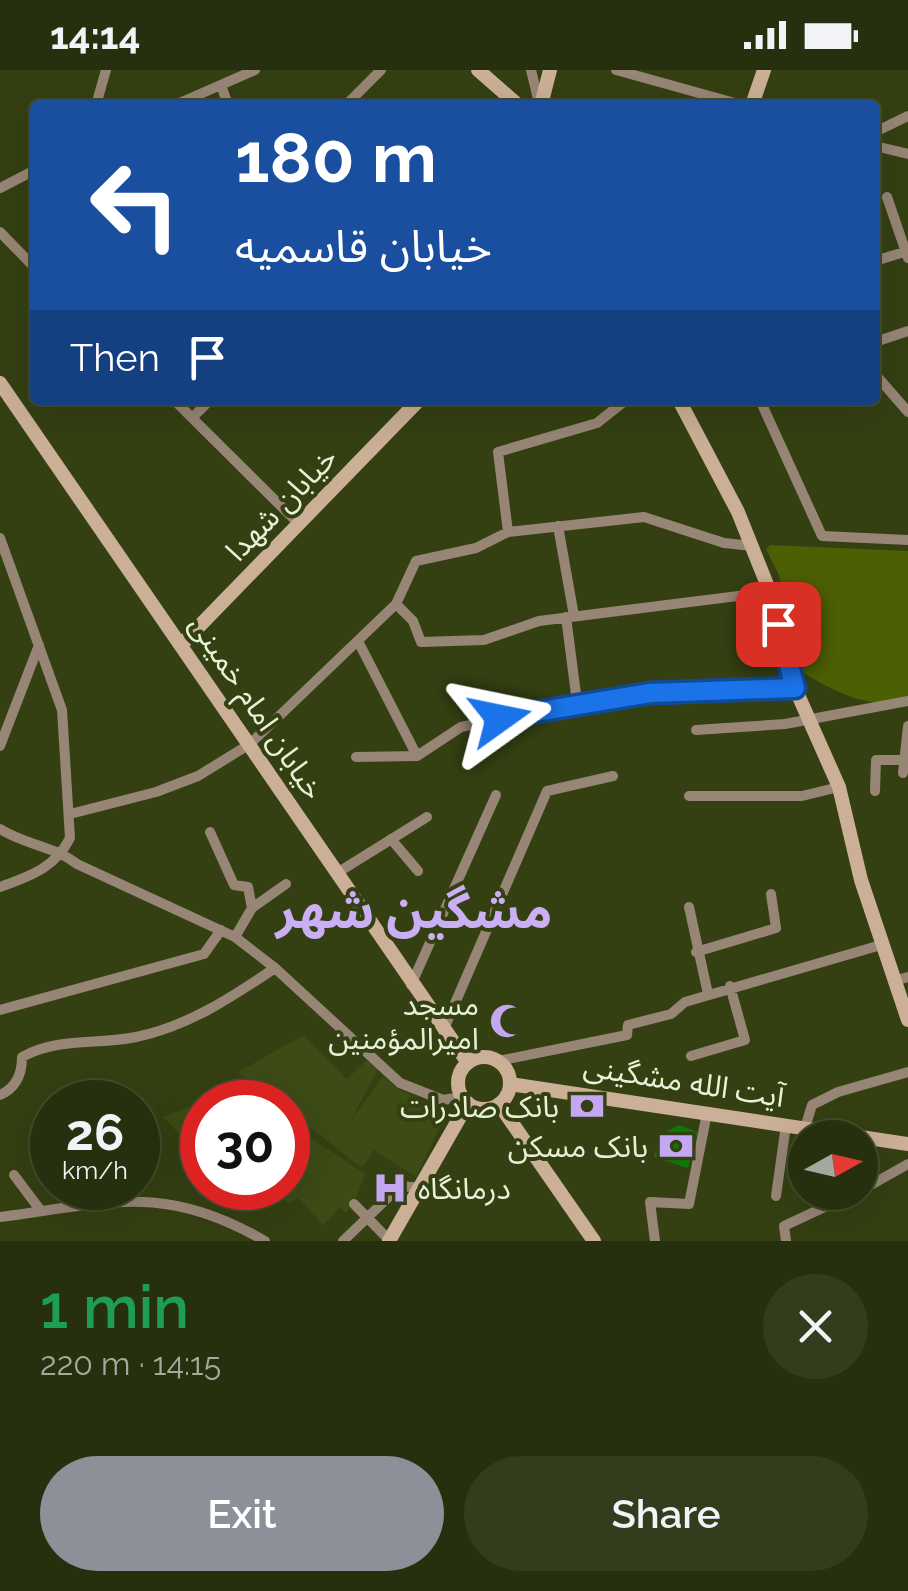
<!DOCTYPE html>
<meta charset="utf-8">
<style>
body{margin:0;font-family:Raleway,"Noto Sans Arabic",sans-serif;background:#333c1c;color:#f1f3f6;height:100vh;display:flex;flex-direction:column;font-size:38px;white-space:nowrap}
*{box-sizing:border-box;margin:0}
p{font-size:32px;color:#a4a99e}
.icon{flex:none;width:55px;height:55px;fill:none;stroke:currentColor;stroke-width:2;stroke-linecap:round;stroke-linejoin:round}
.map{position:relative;height:1171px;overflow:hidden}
.sheet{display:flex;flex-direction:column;background:#27300e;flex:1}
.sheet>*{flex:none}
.guide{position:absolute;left:30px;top:30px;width:850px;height:305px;border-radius:10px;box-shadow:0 10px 40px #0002,0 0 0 2px #434b2e;background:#1a4fa0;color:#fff;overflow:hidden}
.needle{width:65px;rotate:82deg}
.fabs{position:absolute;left:788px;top:1050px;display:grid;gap:20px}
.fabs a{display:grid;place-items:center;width:90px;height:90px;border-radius:50%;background:#27300e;box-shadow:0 10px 40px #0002,0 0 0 2px #434b2e;font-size:50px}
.speed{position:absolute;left:30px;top:1010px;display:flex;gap:20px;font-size:50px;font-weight:700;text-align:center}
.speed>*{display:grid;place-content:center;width:130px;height:130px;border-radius:50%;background:#27300e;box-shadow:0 10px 40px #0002,0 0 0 2px #434b2e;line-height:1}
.speed small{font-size:25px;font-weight:400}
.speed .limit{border:15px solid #d22;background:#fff;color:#111}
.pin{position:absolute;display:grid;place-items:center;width:85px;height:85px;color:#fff;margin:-42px;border-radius:20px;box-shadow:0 5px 15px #0006}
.me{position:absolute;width:110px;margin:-55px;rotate:78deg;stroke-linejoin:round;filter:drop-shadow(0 0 8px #0008)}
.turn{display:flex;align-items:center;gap:35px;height:210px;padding:0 40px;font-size:45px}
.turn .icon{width:130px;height:130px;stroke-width:2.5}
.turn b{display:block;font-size:70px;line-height:85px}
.then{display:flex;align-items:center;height:95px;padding:0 40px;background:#0003;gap:20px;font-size:38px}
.round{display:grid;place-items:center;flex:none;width:105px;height:105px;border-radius:52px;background:#333c1c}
.overview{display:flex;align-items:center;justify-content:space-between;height:170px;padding:0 40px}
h1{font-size:60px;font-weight:600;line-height:75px;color:#1e9e55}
.action{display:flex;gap:20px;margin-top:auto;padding:20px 40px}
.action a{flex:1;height:115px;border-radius:60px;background:#8c9099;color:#fff;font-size:40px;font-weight:600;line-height:115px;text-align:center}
.action a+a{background:#333c1c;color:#f1f3f6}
.status{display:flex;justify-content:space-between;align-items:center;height:70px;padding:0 50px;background:#27300e;direction:ltr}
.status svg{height:28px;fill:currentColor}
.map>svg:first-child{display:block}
.built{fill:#3d4b14}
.green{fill:#4c5f03}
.building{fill:#0d7806}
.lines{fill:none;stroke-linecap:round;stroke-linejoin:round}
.street{stroke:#978576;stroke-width:10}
.secondary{stroke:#cbaf96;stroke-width:14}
.route-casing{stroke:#114b97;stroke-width:25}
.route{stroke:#1a73e8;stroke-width:18}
.labels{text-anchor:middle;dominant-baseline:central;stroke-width:8;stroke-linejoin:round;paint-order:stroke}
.street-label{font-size:30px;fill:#e8f1d8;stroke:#344012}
.poi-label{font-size:30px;fill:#e8f1d8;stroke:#344012;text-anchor:end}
.town-label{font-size:50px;font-weight:bold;fill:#caaff4;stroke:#344012}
</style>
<div class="status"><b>14:14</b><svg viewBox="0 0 49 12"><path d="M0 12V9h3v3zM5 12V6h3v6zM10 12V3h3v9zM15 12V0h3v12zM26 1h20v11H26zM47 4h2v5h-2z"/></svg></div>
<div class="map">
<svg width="908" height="1171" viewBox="0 0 908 1171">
<rect width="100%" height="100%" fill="#344012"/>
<!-- built -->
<path class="built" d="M304,965L347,1009L368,989L379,998L351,1050L383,1006L398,1019L447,1042L416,1107L374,1080L362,1098L288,1040V1032H277L238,1002Z
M236,1019L256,1032H202V1088L163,1047Z
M288,1053L365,1104L354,1134L346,1143L340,1137L323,1155L298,1128L289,1134L271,1118H288Z"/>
<!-- green -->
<path class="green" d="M770,475L908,481V631C869,640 833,621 800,601L779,505L766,479Z"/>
<!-- building -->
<path class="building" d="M679,1055L698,1062L688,1098L654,1087L661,1064Z"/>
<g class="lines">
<!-- street -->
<path class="street" d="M531,0L539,33
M616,0L742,35
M221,15L228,35
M96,35L106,0
M175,35L255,0
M346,35L381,0
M875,62L908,46
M875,76L908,84
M0,118L35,100
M887,127L908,188
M0,162L35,198
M875,191L904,182
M875,272L908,261
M875,304L908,342
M174,330L299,454
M687,330H697
M760,330L822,466L908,470
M193,347L210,330
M558,456L574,546
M508,462L498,382L597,353L626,330
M0,468L62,640L70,768C55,798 30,806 0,817
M396,534L413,551L421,572L484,570L539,551L770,522
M566,547L577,632
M359,573L417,686
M696,660L785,654L908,631
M0,676L39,575
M356,687L417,686L461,657L577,632L650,623L795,618
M903,703L908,656
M875,721L876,690H905
M689,726H802L839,717
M70,744L156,722L198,706L250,674L396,534L416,491L476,478L508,462L644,447L724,473L753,476
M0,759C25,775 54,776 77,794L235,867L275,898L400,1013L443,1030L462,1027
M210,762L234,815L248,817L252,838
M391,769L418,801
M337,803L427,747
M689,837L708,924
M235,867L252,838L286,814
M696,882L776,858L771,824
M893,911L908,907
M411,915L496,725
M0,940L204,884L221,860
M443,961L547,721L613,706
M691,986L745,970L730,916
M498,991L627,965L628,955L671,944L685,932L881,875
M0,1025C16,1018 22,1004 22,987C58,967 97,975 136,967C189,956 232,927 275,898
M805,1058L812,1035L838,1022L908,1002
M14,1105L41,1141
M860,1121L908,1094
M776,1126L786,1055
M354,1134L389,1170
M0,1147C108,1133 164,1112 265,1171
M343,1171L400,1116L423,1118
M655,1171L650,1132L689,1134L707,1043
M786,1171L784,1156L857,1122"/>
<!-- secondary -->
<path class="secondary" d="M478,0L518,35
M541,35L550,0
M752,35L764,0
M0,313L468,993
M679,330L738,442L770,522L795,618L839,717L861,810L908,950
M181,575L419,330
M458 1013a26 26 0 1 1 52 0a26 26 0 1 1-52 0Z
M510,1014L908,1074
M499,1034L594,1171
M389,1171L468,1033"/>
</g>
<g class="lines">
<!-- route casing -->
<g class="route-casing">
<path id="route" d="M500,648L650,623L795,618L778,554"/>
</g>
<!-- route -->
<use href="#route" class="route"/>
</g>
<!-- icons -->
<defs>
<g id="mosque-bare" transform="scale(2.7)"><path d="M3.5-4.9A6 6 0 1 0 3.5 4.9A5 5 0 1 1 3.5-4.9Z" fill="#c4a7f1" stroke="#344012" stroke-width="2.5" paint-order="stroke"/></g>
<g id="bank-bare" transform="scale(2.7)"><path d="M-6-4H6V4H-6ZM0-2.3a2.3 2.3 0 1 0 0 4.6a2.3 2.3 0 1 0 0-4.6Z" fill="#c4a7f1" stroke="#344012" stroke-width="2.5" paint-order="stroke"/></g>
<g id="hospital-bare" transform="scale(2.7)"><path d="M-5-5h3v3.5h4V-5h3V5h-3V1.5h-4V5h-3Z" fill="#c4a7f1" stroke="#344012" stroke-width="2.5" paint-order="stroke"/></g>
</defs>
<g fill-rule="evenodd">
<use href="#mosque-bare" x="507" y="951"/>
<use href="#bank-bare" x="587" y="1036"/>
<use href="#bank-bare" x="676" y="1076"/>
<use href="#hospital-bare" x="390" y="1118"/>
</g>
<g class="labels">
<!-- street labels -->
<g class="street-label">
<text transform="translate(281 434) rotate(-46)">خیابان شهدا</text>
<text transform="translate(257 637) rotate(56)">خیابان امام خمینی</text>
<text transform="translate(684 1011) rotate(9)">آیت الله مشگینی</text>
</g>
<!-- poi labels -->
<g class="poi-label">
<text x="479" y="934">مسجد<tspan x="479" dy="34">امیرالمؤمنین</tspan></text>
<text x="559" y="1036">بانک صادرات</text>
<text x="648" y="1076">بانک مسکن</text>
<text x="418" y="1118" text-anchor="start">درمانگاه</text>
</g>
<!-- town labels -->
<g class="town-label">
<text x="414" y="840">مشگین شهر</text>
</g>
</g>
</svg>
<div class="fabs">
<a><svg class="needle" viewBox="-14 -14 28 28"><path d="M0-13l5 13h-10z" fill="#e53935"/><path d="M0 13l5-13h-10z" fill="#a4a99e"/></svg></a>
</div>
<div class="speed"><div>26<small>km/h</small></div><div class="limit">30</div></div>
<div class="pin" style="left:778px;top:554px;background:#d93025"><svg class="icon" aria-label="arrive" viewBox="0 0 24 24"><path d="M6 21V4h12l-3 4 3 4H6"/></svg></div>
<svg class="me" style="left:500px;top:648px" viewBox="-20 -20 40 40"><path d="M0-17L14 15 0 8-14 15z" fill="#1a73e8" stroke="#fff" stroke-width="4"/></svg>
<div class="guide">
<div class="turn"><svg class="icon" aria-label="left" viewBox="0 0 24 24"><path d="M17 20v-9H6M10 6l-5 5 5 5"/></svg><div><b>180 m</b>خیابان قاسمیه</div></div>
<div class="then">Then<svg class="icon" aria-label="arrive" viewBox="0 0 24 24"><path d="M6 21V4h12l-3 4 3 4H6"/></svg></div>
</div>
</div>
<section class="sheet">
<div class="overview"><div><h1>1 min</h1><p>220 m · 14:15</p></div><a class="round"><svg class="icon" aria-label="close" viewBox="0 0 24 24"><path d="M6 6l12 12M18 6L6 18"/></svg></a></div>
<div class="action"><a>Exit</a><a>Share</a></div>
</section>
